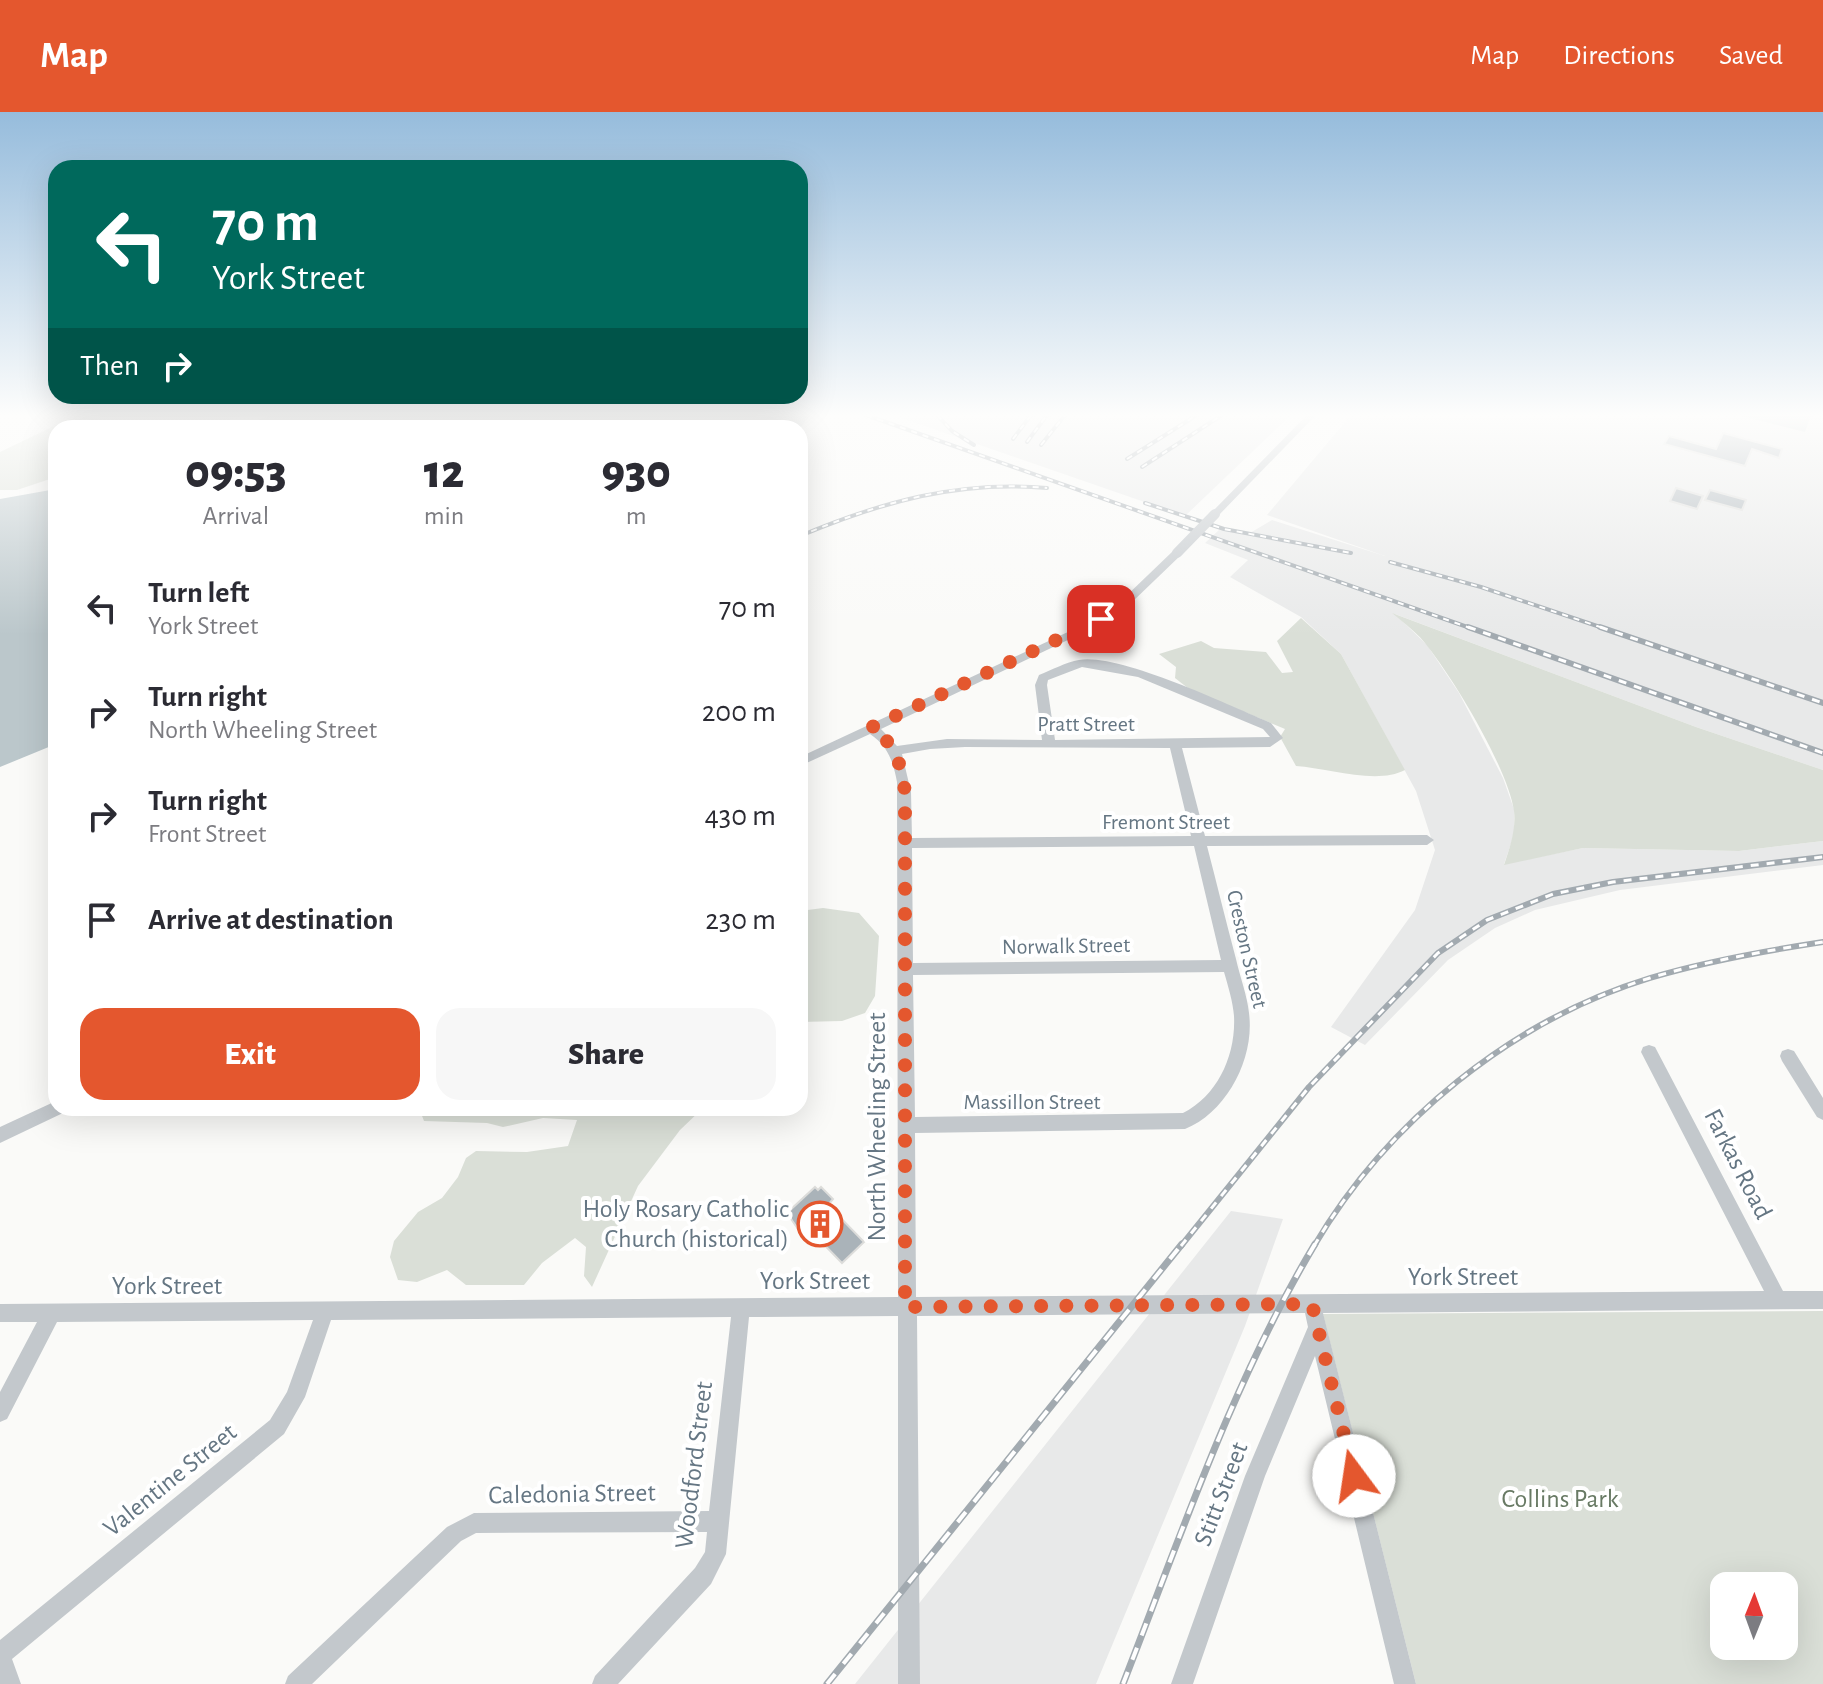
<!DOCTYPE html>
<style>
body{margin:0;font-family:"Alegreya Sans",sans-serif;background:#f7f7f7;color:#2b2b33;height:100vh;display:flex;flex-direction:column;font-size:30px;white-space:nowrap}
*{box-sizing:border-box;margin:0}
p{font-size:26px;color:#7c7c81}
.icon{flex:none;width:44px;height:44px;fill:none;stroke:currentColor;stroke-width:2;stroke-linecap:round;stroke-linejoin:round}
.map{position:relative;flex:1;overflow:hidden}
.sheet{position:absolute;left:48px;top:308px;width:760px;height:696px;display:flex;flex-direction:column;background:#fff;border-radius:24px;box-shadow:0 8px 32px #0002}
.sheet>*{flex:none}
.banner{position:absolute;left:48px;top:48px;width:760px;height:244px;border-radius:24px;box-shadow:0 8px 32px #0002;background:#00695c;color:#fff;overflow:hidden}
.needle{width:52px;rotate:1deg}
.buttons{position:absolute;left:1710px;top:1460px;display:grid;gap:16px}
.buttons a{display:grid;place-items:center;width:88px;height:88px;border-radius:16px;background:#fff;box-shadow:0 8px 32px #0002;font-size:40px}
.pin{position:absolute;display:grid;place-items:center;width:68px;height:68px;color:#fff;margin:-34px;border-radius:16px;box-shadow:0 4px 12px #0006}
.me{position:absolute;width:88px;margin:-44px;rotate:346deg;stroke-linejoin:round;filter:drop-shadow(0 0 6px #0008)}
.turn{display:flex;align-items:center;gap:28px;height:168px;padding:0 32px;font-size:36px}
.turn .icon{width:104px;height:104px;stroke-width:2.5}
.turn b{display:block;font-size:56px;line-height:68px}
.then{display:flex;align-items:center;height:76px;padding:0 32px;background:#0003;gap:16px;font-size:30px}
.eta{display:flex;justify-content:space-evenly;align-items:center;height:136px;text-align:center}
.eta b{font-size:48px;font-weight:800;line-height:56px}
.action{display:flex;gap:16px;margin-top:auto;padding:16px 32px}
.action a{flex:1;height:92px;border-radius:24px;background:#e4572e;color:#fff;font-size:32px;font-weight:800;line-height:92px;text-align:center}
.action a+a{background:#f7f7f7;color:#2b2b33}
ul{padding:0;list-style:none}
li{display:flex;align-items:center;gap:24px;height:104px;padding:0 32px}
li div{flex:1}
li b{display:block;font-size:30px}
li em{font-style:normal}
header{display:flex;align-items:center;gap:48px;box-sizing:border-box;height:112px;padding:0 40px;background:#e4572e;color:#fff}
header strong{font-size:38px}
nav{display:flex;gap:44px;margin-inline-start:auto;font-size:28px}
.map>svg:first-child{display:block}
.built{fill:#e8e9e9}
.green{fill:#dadfd7;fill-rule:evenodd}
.water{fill:#bbc7cb}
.building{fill:#aab3b9;stroke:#dcdcda;stroke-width:2}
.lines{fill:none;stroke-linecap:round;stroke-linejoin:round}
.minor{fill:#c3c8cc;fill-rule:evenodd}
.rail-far2-casing{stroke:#a2aab0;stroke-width:4}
.rail-far1-casing{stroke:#a2aab0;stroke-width:6}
.rail-casing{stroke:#a2aab0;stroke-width:7}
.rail-far2{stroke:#fff;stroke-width:2;stroke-dasharray:6;stroke-linecap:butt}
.rail-far1{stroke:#fff;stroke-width:3;stroke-dasharray:8;stroke-linecap:butt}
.rail{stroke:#fff;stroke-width:4;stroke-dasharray:13;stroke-linecap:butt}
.minor-bridge{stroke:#c3c8cc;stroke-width:10}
.route{stroke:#e4572e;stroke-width:14;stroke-dasharray:0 25.2}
.labels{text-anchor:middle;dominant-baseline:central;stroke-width:8;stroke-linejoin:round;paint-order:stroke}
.street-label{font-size:22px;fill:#657683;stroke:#fff}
.near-street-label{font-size:26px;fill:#657683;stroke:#fff}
.near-poi-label{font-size:26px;fill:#657683;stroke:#fff;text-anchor:end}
.near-park-label{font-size:26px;fill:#687a64;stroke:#fff}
</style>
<header>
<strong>Map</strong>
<nav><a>Map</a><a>Directions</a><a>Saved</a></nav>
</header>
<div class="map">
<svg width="1823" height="1572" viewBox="0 0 1823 1572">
<rect width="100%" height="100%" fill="#fafaf8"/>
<!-- built -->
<path class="built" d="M893,303H1291L1185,404Z
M1351,303H1823V658L1696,615L1395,502L1427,533L1459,581L1503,666L1514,697V723L1504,752L1583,736L1739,739L1823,729V753L1620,778L1535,798L1495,816L1448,848L1365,933L1331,915L1415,798L1435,738L1416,679L1341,542L1301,505L1230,465L1248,448L1205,431L1219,418L1250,421L1272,408L1385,444L1267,403Z
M1231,1099L1283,1107L1245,1214L1096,1572H855Z"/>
<!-- green -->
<path class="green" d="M77,303H244L205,316H56V365L17,378H0V340Z
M1392,501L1696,615L1823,658V729L1739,739L1583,736L1504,753C1510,735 1516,718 1514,699C1508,657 1455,569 1428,535C1419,522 1404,511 1392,501Z
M1301,506L1341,542L1405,658C1377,673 1327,656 1296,654L1280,625L1285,617L1189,577L1175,566L1176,555L1159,542L1201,529L1214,536L1266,540L1282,561L1293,560L1277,529Z
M823,796L859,801L879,824L875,884L865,901L842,909L800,910V799Z
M419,996H703L680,1018L638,1074L592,1175L584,1164L586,1135L575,1126L542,1151L524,1173H466L447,1158L417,1170L398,1168L390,1145L394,1129L418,1100L442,1086L458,1065L466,1046L476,1039L527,1040L568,1034L577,1008L543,1006L503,1015L487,1011L424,1009Z
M1823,1199V1572H1416L1323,1202ZM1724,1474H1784V1534H1724Z"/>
<!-- water -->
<path class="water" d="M272,303H810L800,316H236Z
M1738,303H1811L1805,320Z
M56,377V632L0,655V387Z"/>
<!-- building -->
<path class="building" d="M1723,321L1782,337L1779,346L1752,337L1745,354L1664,332L1669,324L1716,337Z
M1676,376L1703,384L1697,397L1670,389Z
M1710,378L1746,388L1742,398L1705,388Z
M815,1075L818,1078L821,1075L833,1087L828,1093L864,1130L842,1151L806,1114L800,1120L787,1101Z"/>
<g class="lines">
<!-- minor -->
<path class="minor" d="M1307,303H1316L1218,404H1212V400Z
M1177,438L1181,439V443L1130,492L1093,516L881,617L897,634L947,627L1042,628L1035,573L1039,563C1052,558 1066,550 1079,548C1120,541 1230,594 1271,611L1283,626L1270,635L1182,636L1205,724L1427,723L1434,728L1427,733L1207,734C1217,772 1226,810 1236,847C1240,865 1247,883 1249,901C1255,946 1227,1000 1185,1017L915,1021L916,1185L1764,1179L1641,940L1643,935L1649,933L1655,935L1783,1179H1823V1197L1323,1201L1416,1572H1394L1315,1244L1265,1364L1193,1572H1171L1245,1364L1308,1215L1305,1201L917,1204L920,1572H898V1204L749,1205L726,1442L711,1472L618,1572H592L595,1564L695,1456L705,1440L707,1420L476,1421L461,1429L312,1572H285L288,1564L447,1415L474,1401L709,1399L731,1205L331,1208L305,1285L284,1322L12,1547L21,1572H0V1528L270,1308L287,1280L313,1208L57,1210L7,1307L0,1310V1280L37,1210H0V1192L898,1185L897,670C893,649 888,634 870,622L800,654V645L1085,512L1122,488L1173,439ZM1082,555L1138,565L1263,617L1270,625L1055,628L1047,573L1048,568ZM965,635L1170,636L1191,724L912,726L911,680L902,642L930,637ZM1194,734L1221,848L913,851L912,736ZM1224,860C1228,874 1233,890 1234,904C1236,943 1218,983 1183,1001L915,1005L913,863Z
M1788,937L1794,939L1823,986V1008L1817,1005L1782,949L1780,944L1782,939Z
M56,989V996H65L63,1001L0,1031V1015Z"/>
<!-- rail-far2 casing -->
<g class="rail-far2-casing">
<path id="rail-far2" d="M866,303L1473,517
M937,303L952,319L974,333
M1013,327L1031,303
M1027,330L1047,303
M1041,333L1065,303
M1127,347L1197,303
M1142,355L1222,303
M1145,391L1224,417L1351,441
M800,424C881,390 959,368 1047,376
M1390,450L1481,475L1606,517"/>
</g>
<!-- rail-far1 casing -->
<g class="rail-far1-casing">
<path id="rail-far1" d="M1468,515L1823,641
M1600,515L1823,591
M1181,1134L1309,975L1438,841L1487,808L1553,782L1613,770L1823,745
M1314,1134C1387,1010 1512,908 1650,866C1707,849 1764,839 1823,830"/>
</g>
<!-- rail casing -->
<g class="rail-casing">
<path id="rail" d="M827,1572L1182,1132
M1123,1572C1181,1423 1233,1269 1315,1132"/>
</g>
<!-- rail-far2 -->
<use href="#rail-far2" class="rail-far2"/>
<!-- rail-far1 -->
<use href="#rail-far1" class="rail-far1"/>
<!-- rail -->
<use href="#rail" class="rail"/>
<!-- minor-bridge -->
<path class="minor-bridge" d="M1177,441L1215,402"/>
</g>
<!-- sky -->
<linearGradient id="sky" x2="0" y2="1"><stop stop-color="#96bcdc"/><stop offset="0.58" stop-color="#fdfdfc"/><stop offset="1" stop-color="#fdfdfc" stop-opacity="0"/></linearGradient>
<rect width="1823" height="523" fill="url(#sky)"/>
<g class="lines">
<!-- route -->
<path class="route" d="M1101,507L870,616C895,629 901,652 905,680V1195L1312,1192L1354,1364"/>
</g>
<!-- icons -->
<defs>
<g id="building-ring" transform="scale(2.3)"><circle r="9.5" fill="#fff" stroke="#e4572e" stroke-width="1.5"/><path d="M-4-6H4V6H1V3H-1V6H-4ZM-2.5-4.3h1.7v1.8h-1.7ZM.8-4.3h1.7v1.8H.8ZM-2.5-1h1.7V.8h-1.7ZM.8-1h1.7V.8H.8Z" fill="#e4572e"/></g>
</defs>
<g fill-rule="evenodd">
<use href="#building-ring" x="820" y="1112"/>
</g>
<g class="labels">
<!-- street labels -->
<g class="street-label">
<text x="1086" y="612">Pratt Street</text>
<text x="1166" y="710">Fremont Street</text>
<text transform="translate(1066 834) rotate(-1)">Norwalk Street</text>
<text transform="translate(1247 837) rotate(77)">Creston Street</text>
<text x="1032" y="990">Massillon Street</text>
</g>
<!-- near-street labels -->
<g class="near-street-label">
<text transform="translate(877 1015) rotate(-90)">North Wheeling Street</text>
<text transform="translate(1738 1052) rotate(63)">Farkas Road</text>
<text x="1463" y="1165">York Street</text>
<text x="815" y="1169">York Street</text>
<text x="167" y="1174">York Street</text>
<text transform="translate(694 1353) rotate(-83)">Woodford Street</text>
<text transform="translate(170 1368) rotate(-39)">Valentine Street</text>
<text transform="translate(572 1382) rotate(-1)">Caledonia Street</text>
<text transform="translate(1221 1382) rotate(-69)">Stitt Street</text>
</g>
<!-- near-poi labels -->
<g class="near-poi-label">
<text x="789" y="1097">Holy Rosary Catholic<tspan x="789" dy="30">Church (historical)</tspan></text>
</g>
<!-- near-park labels -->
<g class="near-park-label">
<text x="1560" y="1387">Collins Park</text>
</g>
</g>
</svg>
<div class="buttons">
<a><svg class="needle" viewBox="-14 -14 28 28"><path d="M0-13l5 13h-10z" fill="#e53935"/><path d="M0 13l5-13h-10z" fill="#7c7c81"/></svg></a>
</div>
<div class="pin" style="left:1101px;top:507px;background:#d93025"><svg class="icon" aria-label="arrive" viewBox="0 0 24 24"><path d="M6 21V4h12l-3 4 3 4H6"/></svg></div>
<svg class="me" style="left:1354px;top:1364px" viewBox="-20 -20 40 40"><circle r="19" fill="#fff"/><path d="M0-13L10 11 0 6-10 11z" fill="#e4572e"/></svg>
<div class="banner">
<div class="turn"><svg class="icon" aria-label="left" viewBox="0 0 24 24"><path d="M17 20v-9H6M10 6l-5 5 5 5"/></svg><div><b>70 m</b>York Street</div></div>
<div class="then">Then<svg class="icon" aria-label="right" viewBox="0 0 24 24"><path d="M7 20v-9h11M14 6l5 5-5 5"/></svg></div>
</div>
<section class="sheet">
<div class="eta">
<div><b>09:53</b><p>Arrival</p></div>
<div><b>12</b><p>min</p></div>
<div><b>930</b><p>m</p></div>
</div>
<ul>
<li><svg class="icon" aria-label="left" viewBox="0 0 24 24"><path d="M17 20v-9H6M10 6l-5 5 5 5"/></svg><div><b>Turn left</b><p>York Street</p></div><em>70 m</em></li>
<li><svg class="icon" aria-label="right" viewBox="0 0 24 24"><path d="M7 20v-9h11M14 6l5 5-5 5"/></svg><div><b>Turn right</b><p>North Wheeling Street</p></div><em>200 m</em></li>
<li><svg class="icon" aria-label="right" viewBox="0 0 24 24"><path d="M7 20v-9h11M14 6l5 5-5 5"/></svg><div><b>Turn right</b><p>Front Street</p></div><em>430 m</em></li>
<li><svg class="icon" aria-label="arrive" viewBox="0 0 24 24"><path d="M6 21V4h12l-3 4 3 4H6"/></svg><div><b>Arrive at destination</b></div><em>230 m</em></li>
</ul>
<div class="action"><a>Exit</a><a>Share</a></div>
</section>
</div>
